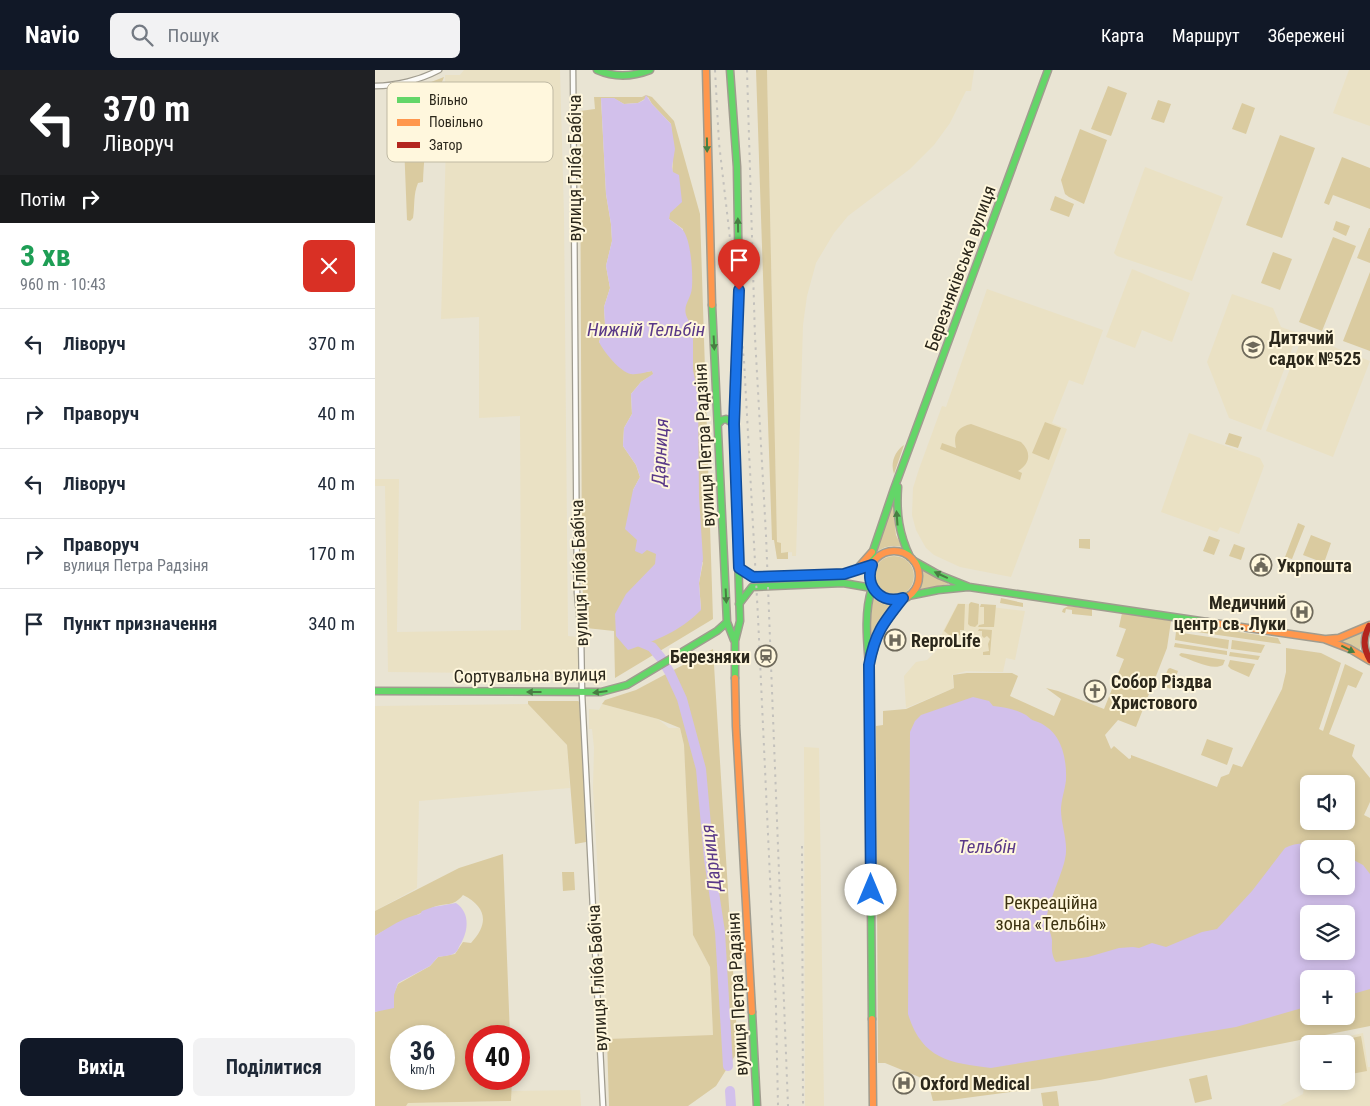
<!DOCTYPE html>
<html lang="uk">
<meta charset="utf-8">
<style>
body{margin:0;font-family:"Roboto Condensed",sans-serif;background:#f2f2f3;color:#1f2937;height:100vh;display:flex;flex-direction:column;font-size:19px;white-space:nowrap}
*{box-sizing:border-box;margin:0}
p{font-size:16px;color:#747a83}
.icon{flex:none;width:28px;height:28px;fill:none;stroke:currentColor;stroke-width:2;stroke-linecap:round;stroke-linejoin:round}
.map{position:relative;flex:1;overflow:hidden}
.side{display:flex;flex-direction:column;background:#fff;width:375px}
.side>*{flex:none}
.top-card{background:#202124;color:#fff;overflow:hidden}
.buttons{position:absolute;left:925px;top:705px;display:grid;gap:10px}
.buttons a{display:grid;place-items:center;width:55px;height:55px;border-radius:8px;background:#fff;box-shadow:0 2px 8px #0003;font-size:25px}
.speed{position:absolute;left:15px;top:955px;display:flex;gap:10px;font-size:25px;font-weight:700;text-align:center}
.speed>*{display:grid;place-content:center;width:65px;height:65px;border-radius:50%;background:#fff;box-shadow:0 2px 8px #0003;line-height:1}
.speed small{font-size:12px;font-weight:400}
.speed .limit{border:8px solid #d22;background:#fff;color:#111}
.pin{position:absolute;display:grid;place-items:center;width:42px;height:42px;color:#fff;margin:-51px -21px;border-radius:50% 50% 50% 0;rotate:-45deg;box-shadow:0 0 5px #0007}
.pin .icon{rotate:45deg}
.me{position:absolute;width:55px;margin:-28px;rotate:0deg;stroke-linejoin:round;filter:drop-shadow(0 0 4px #0008)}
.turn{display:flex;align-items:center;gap:18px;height:105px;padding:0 20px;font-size:22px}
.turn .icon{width:65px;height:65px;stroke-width:2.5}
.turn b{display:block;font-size:35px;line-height:42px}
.then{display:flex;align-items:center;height:48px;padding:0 20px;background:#0003;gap:10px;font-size:19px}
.round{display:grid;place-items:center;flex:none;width:52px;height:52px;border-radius:8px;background:#f2f2f3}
.headline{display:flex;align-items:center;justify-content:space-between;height:85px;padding:0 20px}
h1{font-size:30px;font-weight:700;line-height:38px;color:#1e9e55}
.primary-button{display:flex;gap:10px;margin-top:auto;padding:10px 20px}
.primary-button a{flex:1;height:58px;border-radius:8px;background:#111827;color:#fff;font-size:20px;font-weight:700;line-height:58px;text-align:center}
.primary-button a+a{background:#f2f2f3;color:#1f2937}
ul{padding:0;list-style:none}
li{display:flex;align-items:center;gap:15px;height:70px;padding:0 20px;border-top:1px solid #e0e1e3}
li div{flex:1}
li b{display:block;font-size:19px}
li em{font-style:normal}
header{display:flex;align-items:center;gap:30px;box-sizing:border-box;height:70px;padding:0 25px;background:#111827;color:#fff}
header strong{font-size:24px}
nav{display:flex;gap:28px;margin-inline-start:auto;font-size:18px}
.search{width:350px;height:45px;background:#f2f2f3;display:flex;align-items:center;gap:12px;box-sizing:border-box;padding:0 18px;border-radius:8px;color:#747a83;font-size:19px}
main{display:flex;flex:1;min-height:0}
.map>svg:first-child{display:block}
.built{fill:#eae1c4}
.green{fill:#dacba0;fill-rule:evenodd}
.water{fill:#d2c0eb;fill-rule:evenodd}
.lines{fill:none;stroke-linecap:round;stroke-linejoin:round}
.river{stroke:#d2c0eb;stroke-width:10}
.street-casing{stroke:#a09c8f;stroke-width:7}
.fast-casing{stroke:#a09c8f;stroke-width:9}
.slow-casing{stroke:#a09c8f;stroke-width:9}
.jam-casing{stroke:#a09c8f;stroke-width:9}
.street{stroke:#fcfbf8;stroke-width:4.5}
.fast{stroke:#63d668;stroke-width:6}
.slow{stroke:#ff974d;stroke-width:6}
.jam{stroke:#b3261e;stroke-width:6}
.rail{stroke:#c3c1bc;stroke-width:2;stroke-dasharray:2.5 5;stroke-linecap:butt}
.oneway{fill:#477e42}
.route-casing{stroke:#114b97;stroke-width:12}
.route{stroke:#1a73e8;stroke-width:9}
.labels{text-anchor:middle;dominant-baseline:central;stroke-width:4;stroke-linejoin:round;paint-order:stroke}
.street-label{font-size:18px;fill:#2b271b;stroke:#fff7dd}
.poi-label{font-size:18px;font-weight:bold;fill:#2b271b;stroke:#fff7dd;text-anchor:start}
.park-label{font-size:18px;fill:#3c3211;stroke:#fff7dd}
.water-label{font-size:19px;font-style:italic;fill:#5a3988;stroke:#fff7dd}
.key{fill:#fff7dd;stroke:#bfb9a3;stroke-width:1}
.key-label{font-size:14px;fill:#2b271b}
</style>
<header>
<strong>Navio</strong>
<div class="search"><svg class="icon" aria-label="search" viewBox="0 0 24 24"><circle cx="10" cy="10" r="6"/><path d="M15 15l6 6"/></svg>Пошук</div>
<nav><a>Карта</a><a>Маршрут</a><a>Збережені</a></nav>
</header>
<main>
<section class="side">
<div class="top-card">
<div class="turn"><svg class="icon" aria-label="left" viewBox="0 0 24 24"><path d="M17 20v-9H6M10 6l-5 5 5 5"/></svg><div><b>370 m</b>Ліворуч</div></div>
<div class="then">Потім<svg class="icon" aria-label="right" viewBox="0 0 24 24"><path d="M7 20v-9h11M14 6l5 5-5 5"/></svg></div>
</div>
<div class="headline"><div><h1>3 хв</h1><p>960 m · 10:43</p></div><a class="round" style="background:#d93025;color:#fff"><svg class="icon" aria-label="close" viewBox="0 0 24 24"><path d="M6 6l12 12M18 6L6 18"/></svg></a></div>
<ul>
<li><svg class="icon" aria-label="left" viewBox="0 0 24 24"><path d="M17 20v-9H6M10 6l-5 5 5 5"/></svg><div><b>Ліворуч</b></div><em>370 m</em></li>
<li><svg class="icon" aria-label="right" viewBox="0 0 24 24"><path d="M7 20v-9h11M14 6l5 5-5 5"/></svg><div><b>Праворуч</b></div><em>40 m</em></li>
<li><svg class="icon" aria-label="left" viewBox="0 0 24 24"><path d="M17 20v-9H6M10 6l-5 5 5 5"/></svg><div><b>Ліворуч</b></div><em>40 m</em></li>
<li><svg class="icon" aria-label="right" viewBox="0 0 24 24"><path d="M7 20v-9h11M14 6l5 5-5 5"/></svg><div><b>Праворуч</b><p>вулиця Петра Радзіня</p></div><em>170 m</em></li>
<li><svg class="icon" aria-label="arrive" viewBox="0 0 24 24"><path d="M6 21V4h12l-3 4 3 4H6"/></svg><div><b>Пункт призначення</b></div><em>340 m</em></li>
</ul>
<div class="primary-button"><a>Вихід</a><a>Поділитися</a></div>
</section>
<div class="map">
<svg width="995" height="1036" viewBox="0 0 995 1036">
<rect width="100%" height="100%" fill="#e9e4d3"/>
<!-- built -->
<path class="built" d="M89,0H185L189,145L193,566L203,567L204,604L13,602L10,416H0V409H24L22,562L146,560L145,346L104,348V247L66,249L71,74L70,5H85Z
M392,0H599L596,21H591L575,53L559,75L535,99L473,146L459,163L441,193L432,226L428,255L421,486H417V482L406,483L402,473Z
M974,0H995V56L958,43Z
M770,97L848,127L817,211L742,186L739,183Z
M757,199L815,223L797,272L767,260L760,278L731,267Z
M612,219L728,260L708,315L694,310L677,353L692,359L636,507L585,497L559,485L551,478L547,471L541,460L537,445L538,418L544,399L567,336L571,337Z
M857,224L898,238L906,257L923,263L886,360L854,348L832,292Z
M928,265L995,291L958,387L891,361Z
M814,363L885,388L889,396L864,464L845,457L842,462L786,442Z
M583,533L650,541L640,590L631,588L628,602L591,601L577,605L579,618L531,638L529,606L541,592L552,590L562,580L568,561Z
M153,634L192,675L195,718L44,731L42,818L0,841V636Z
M227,634L283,649L294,658H305L309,675L318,865L335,897L338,966L232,969L218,718L219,678L217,659H214V639L224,640Z
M429,677L444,678L449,1036H430Z
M988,963L993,997H995V1036H905L928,1024L934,982V1011H971V974H940Z
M205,1020L206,1036H31L33,1033L136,1031V1021Z"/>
<!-- green -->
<path class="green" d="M381,0H392L402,472L406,473V483L413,482V489H402L399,470H397Z
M69,7C53,45 50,72 48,112L43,113C38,125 40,136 38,148L35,151L32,150L28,48L43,39L45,29L38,19Z
M733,16L752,23L736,66L716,59Z
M271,25L277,27L299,51L325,144L338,549L240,608L239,561L211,558L207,513L205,41L220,39L219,27H267ZM273,27L277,34L296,54L298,89L294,149L308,159L296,293L262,470L258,420L265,407L261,395L248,376L249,358L257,344L256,324L266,312L279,304L277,301L256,304L224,272L230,254L229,237L235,218L231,196L237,171L236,154L231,124L226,28H238L249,34L263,33ZM328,492L324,513L326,539L251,526Z
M783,30L796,34L789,53L776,49Z
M867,33L880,38L871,64L857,59Z
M705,59L732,70L709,134L694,127L690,124L686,110Z
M905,65L940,78L907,168L871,155Z
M967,87L995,98V139L958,125L954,135L949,133Z
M680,126L699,134L694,147L675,140Z
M961,151L975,156L971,166L958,160Z
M994,158H995V193L982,188Z
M958,167L981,176L947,261L924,252Z
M898,182L917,189L905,220L886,213Z
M995,202V281L968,271Z
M670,352L686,358L674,390L657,383Z
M596,354L646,372C657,382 655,394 643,401L647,403L645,410L565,379L567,373L581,378C578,365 582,357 596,354Z
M854,363L867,367L863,378L850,374Z
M529,375L519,404C515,393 520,381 529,375Z
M518,433L521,465L527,477C517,475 509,476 501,483Z
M923,453L930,456L917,489L910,487Z
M936,465L956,473L949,493L928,485Z
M834,466L845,470L839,485L828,481Z
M704,469H715V479L704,478Z
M859,474L870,478L866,490L854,486Z
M499 506a20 20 0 1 1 40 0a20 20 0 1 1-40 0Z
M548,500L573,513V514L545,520L548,510Z
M497,528L519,535L506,552L496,576H494L495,530Z
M626,528L648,533V537L625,533Z
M596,532L604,534L603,554L600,557L595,556L593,554L594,534Z
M583,534H590L589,560H585V565L578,568L569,561Z
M606,534L621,535L619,557H603L604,555L609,554V537H605Z
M693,536L717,539V546L697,544V540L691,539L690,543L687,542L688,539Z
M747,543L796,551L792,578L761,657L743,650L730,665L736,679L739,676L754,689L756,688V685L842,717L846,707L854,704L858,694L867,697L907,619L911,602V578L946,583L966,593L944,659L948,661L970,594L988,603L981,618L973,615L954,664L980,675L977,686L995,708V732L989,745L995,748V956L725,1010L575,1030L558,1031L554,1016L549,1009L510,993H503L501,656L508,655V641L531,639L579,618L578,605L592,603H637L643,606L635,626L679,646L686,629L671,618L683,621L729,639L749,589L741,586L751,559L744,557ZM934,714H971V751H934ZM934,779H971V816H934ZM934,844H971V881H934ZM934,909H971V946H934Z
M805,553L903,568L906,574L801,559Z
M604,559L617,560L615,585H608V582L614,581L613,574L615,569L612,566L609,568L607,566V561H603Z
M801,562L854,570L853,579L800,570Z
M986,563L985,580L961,570Z
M857,570L890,575L886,583L856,579Z
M800,573L852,581V585L799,577Z
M338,579L363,981L341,1016L313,1036H234L232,969L338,965L335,897L318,865L309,675L305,658L283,649L227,634L230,630L261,620Z
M855,582L885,586L883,590L854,586Z
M806,583L850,590L848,595C837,601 818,590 807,587L804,585Z
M855,590L880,594L874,607L856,599L853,596Z
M795,598L803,601L796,619L788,616L787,614L793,599Z
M153,631H203L206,633L211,772L200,774L192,675L153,634Z
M832,669L858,678L852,695L826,685Z
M128,784L135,966H101V1009H137L136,1031L33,1033L31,1036H0V942C13,938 18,926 23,914L55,896L63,887L80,884L88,872L96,873C114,854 112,837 88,825C76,839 71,831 57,838C37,847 18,855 0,866V841L84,798ZM26,966H69V1009H26Z
M187,802H199L200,820L188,821Z
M986,966L992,1001L971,1005V974H949Z
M832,1005L837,1029L820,1033L814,1009Z
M682,1021L684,1036H668L666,1023Z"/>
<!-- water -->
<path class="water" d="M271,25L277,34L296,54L300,79L297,97L298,102L304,105L307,132L295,143L294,149C298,152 303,155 307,159C316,168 318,203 317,217C316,233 302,237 318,257V300L323,324L324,427L328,489L324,513L326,540C304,562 282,570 253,580L241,566L240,544L251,524L280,494L281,484L272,480L267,484L260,481L262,470L250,459L258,420L265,407L261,395L248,376L249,358L257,344L256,324L266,312L278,304L277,301C271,302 262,305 256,304C245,302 229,282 224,272L230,254L229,237L235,218L231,196L237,171L236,154L231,124L226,28H239L249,34L263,33L269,30Z
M598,627L614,631L618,636C629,637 640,639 651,645C654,647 656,650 660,651C685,659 692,685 691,710C690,720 686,730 686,740C686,756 694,773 690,789C687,805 670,839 672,851C673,858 676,863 677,870C677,877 676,885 681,892L713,887L744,878L758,877L764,878L777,873L791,877L827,862L842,859L877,821L910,778C923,771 940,773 953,779H934V816H971V786L988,795L995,804V919L971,926V909H934V936L861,957L616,998C574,993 547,989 533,944L535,662L540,651L546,645ZM934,844H971V881H934Z
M81,833C96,843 93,862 85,875C83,878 83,882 78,884C74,886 67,886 63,887L55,896L23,913L19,925V938L0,942V866C14,857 29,847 45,844L47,841L58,837Z"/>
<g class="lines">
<!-- river -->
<path class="river" d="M258,569L277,577L286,588L295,603L307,629L326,699L334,789L345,862L353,996
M355,1021L356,1036"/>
<!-- street casing -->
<g class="street-casing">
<path id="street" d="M198,0L202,523L206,565L207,623L228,1036
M0,16C21,16 45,10 64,0"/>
</g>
<!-- fast casing -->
<g class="fast-casing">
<path id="fast" d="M222,0C240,8 257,7 275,0
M355,0L362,97L364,220L359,354L365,551L360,571V608
M337,235L352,552L359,570
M343,354L347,350L351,349L359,354
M523,417C521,443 524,464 535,487
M539,491L564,505L594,517L832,552
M497,495L498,481L519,419L673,0
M364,498L378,507L469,504L497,495
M497,518C489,542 492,570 494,595L497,949
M533,526L563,520L593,517
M364,534L377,517L468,513L497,518
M496,589L504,563L528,528
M0,621L226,622L252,615L342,561L352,552
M377,942L382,1036"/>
</g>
<!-- slow casing -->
<g class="slow-casing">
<path id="slow" d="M331,0L337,235
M494 506a25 25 0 1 1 50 0a25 25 0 1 1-50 0Z
M482,499L497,482
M832,552L949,569L975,579L995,591
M952,569L964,568L995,555
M360,608L361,656L377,942
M497,949L498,1036"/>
</g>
<!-- jam casing -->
<g class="jam-casing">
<path id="jam" d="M994,556C988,568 988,578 995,590"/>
</g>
<!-- street -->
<use href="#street" class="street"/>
<!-- fast -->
<use href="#fast" class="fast"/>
<!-- slow -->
<use href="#slow" class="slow"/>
<!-- jam -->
<use href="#jam" class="jam"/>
<!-- rail -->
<path class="rail" d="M340,0L344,73L369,290L383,547L401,938L403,1036
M372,0L380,267L391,465L413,1036
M427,776L428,1036"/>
</g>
<!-- one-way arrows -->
<defs><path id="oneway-solid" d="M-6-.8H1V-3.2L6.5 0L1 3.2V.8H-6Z" transform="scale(1.25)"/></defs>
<g class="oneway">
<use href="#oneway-solid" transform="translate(332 75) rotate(89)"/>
<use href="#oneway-solid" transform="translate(363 155) rotate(-91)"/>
<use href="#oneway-solid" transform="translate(339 273) rotate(87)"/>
<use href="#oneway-solid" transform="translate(522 448) rotate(-94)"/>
<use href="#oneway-solid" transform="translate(566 505) rotate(-155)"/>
<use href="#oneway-solid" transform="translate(351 526) rotate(87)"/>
<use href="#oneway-solid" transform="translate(973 579) rotate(27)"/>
<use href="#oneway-solid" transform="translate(159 622) rotate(-180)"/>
<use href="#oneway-solid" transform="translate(225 622) rotate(173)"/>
</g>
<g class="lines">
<!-- route casing -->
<g class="route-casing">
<path id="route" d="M364,220L359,354L364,498L378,507L469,504L497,495C489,516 506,535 528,528C508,553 500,563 494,595L496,820"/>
</g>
<!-- route -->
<use href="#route" class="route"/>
</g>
<!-- icons -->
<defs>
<g id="school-ring" transform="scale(1.125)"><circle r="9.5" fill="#fff7dd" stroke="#6e695b" stroke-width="1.5"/><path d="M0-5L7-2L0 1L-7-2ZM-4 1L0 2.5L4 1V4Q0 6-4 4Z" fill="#6e695b"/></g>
<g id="civic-ring" transform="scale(1.125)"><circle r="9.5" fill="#fff7dd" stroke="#6e695b" stroke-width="1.5"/><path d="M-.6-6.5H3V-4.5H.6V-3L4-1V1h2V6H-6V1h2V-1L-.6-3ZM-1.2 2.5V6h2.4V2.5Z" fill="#6e695b"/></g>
<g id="hospital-ring" transform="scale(1.125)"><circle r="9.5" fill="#fff7dd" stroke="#6e695b" stroke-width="1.5"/><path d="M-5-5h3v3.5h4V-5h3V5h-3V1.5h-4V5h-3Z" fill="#6e695b"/></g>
<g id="station-ring" transform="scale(1.125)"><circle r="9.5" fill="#fff7dd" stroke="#6e695b" stroke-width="1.5"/><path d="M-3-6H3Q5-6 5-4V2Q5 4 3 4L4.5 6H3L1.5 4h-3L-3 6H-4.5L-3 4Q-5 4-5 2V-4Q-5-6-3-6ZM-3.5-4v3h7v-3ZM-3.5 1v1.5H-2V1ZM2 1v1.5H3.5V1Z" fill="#6e695b"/></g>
<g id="church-ring" transform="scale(1.125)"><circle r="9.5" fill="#fff7dd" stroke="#6e695b" stroke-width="1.5"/><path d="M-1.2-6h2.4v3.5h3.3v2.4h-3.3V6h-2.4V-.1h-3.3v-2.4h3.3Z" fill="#6e695b"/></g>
</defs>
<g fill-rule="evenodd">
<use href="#school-ring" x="878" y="277"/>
<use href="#civic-ring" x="886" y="495"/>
<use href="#hospital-ring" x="927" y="542"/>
<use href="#hospital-ring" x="520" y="570"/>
<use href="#station-ring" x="391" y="586"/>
<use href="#church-ring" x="720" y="621"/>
<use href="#hospital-ring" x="529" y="1013"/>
</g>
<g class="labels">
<!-- street labels -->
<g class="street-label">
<text transform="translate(199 98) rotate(-90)">вулиця Гліба Бабіча</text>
<text transform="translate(585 198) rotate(-70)">Березняківська вулиця</text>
<text transform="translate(329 375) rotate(-93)">вулиця Петра Радзіня</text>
<text transform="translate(204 503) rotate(-92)">вулиця Гліба Бабіча</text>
<text transform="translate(155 605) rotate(-1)">Сортувальна вулиця</text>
<text transform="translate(222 908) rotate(-93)">вулиця Гліба Бабіча</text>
<text transform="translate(362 924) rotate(-93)">вулиця Петра Радзіня</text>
</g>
<!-- poi labels -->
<g class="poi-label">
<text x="894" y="267">Дитячий<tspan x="894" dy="21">садок №525</tspan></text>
<text x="902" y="495">Укрпошта</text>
<text x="911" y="532" text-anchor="end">Медичний<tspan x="911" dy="21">центр св. Луки</tspan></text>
<text x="536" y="570">ReproLife</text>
<text x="375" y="586" text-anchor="end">Березняки</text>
<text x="736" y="611">Собор Різдва<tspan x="736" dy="21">Христового</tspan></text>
<text x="545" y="1013">Oxford Medical</text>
</g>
<!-- park labels -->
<g class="park-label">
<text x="676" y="832">Рекреаційна<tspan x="676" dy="21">зона «Тельбін»</tspan></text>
</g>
<!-- water labels -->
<g class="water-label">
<text x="271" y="259">Нижній Тельбін</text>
<text transform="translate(285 382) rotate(-87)">Дарниця</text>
<text x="612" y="776">Тельбін</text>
<text transform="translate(336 788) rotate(-97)">Дарниця</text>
</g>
</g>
<!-- legend -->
<rect x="12" y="12" width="166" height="80" rx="8" class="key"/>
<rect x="22" y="27" width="23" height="6" fill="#63d668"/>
<rect x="22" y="49" width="23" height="7" fill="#ff974d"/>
<rect x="22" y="72" width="23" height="6" fill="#b3261e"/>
<g class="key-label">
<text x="54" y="35">Вільно</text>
<text x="54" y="57">Повільно</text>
<text x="54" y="80">Затор</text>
</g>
</svg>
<div class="buttons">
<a><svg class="icon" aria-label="sound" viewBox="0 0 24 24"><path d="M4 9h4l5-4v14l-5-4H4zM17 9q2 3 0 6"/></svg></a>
<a><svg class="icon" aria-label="search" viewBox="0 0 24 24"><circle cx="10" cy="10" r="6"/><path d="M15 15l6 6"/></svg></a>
<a><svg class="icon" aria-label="layers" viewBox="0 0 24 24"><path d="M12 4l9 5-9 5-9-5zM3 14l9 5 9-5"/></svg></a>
<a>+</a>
<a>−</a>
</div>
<div class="speed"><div>36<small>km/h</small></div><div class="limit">40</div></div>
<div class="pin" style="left:364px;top:220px;background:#d93025"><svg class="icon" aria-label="arrive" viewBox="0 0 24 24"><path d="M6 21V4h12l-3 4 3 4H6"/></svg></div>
<svg class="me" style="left:496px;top:820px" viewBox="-20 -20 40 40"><circle r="19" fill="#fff"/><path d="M0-13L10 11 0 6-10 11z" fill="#1a73e8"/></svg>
</div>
</main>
